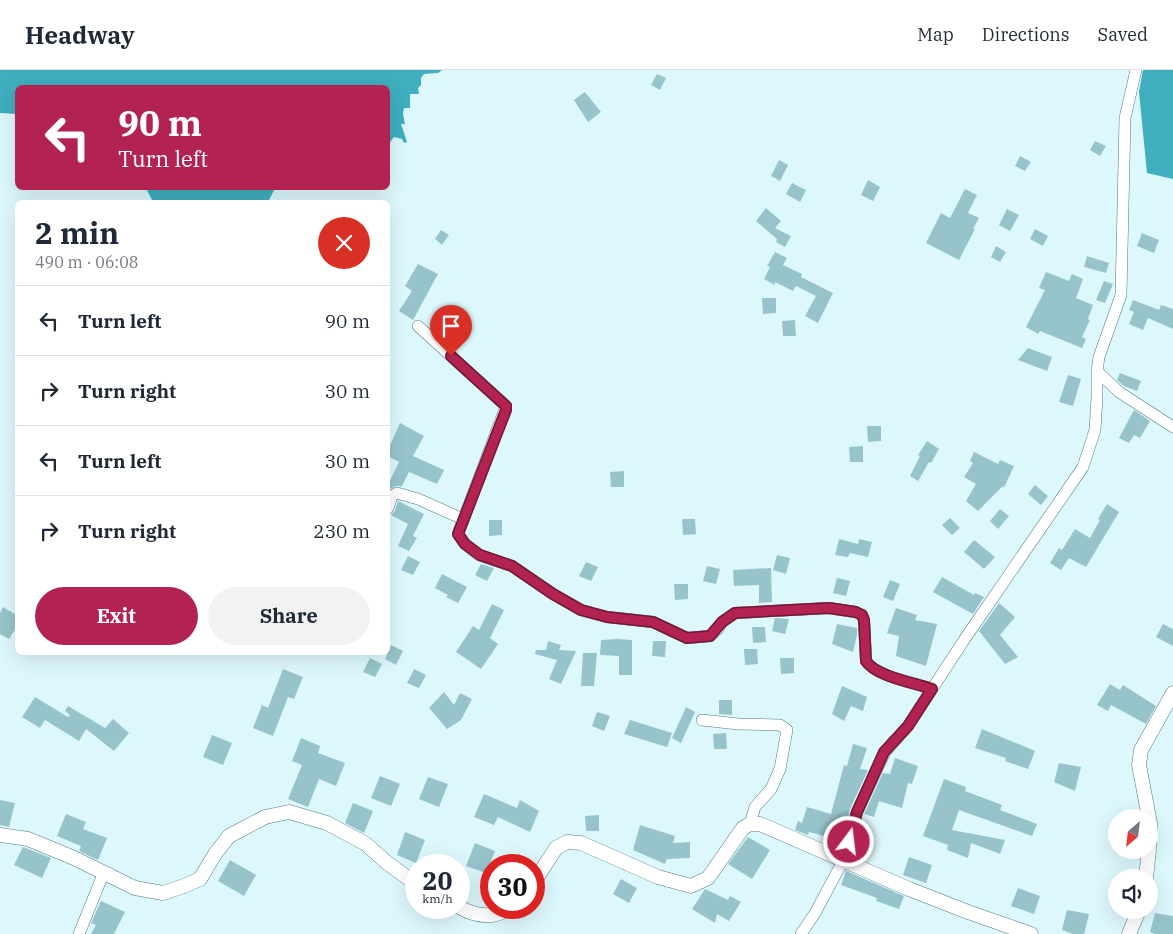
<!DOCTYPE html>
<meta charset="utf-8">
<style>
body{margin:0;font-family:"IBM Plex Serif",serif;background:#f2f2f3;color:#1f2937;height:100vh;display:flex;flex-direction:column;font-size:19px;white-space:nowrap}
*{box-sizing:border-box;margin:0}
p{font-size:16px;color:#747a83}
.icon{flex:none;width:28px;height:28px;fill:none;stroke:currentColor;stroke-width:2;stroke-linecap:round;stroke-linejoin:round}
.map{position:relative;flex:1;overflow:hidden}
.drawer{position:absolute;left:15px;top:130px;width:375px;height:455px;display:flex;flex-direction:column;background:#fff;border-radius:8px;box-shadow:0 5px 20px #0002}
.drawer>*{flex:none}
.hud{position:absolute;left:15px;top:15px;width:375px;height:105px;border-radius:8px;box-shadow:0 5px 20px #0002;background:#b32352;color:#fff;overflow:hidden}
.needle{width:32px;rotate:208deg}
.buttons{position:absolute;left:1108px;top:739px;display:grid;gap:10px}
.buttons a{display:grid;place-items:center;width:50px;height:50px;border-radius:50%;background:#fff;box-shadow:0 5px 20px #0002;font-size:25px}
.speed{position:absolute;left:405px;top:784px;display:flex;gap:10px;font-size:25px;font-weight:700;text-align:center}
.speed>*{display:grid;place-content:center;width:65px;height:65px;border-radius:50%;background:#fff;box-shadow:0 5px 20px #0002;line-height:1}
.speed small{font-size:12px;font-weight:400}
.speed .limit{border:8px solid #d22;background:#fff;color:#111}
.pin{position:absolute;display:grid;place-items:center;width:42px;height:42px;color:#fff;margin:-51px -21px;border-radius:50% 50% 50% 0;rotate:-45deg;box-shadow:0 0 5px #0007}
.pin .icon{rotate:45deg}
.me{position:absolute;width:55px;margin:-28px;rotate:15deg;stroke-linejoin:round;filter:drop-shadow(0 0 4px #0008)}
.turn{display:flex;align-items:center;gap:18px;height:105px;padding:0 20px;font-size:22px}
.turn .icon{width:65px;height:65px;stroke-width:2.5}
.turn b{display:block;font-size:35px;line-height:42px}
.round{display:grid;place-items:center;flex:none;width:52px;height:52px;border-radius:26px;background:#f2f2f3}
.headline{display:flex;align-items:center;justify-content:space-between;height:85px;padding:0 20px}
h1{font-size:30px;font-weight:700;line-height:38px}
.primary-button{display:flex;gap:10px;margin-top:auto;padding:10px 20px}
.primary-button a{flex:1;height:58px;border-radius:30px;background:#b32352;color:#fff;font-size:20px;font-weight:700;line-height:58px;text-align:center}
.primary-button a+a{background:#f2f2f3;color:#1f2937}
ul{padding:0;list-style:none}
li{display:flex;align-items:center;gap:15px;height:70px;padding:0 20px;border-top:1px solid #e0e1e3}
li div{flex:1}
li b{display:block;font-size:19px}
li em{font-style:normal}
header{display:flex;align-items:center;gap:30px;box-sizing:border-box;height:70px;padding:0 25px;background:#fff;border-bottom:1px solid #e0e1e3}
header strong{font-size:24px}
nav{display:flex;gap:28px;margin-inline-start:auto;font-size:18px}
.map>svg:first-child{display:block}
.water{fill:#3faebe}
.building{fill:#97c4cb}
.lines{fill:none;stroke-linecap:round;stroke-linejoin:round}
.minor-casing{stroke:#4f7a81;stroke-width:12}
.tertiary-casing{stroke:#4f7a81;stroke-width:15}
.minor{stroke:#fff;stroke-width:11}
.tertiary{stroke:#fff;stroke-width:14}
.route-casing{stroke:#741735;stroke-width:12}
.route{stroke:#b32352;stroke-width:9}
</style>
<header>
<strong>Headway</strong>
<nav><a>Map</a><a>Directions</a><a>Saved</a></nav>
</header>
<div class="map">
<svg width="1173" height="864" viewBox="0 0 1173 864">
<rect width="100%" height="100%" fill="#ddf8fd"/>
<!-- water -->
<path class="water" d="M0,0H442L438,3L424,4L421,8V15L418,18L419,24H410V38H404L403,44L405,54H401L407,72L404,73L402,69L394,67L388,75V18H18L17,44L0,43Z
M1143,0H1173V109L1147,103L1139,22Z
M146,118H275L268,132H153Z"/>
<!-- building -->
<path class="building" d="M657,4L666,8L660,20L651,15Z
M585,22L601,42L588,52L574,30Z
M1095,71L1106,76L1100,86L1090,80Z
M1020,86L1031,92L1025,101L1015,96Z
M779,90L788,95L780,111L771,106Z
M868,110L880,117L873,131L861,125Z
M792,113L806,120L800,132L786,124Z
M965,119L977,125L968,143L979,148L973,159H975L959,190L926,173L941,143L950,148Z
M766,138L781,151L775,158L791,166L785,177L776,172L777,169L756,151Z
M1007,139L1019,145L1010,161L999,155Z
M1035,159L1048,166L1043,176L1030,169Z
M441,160L449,165L442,175L435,169Z
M1142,163L1159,170L1154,183L1137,176Z
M996,176L1006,182L1000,192L991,187Z
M775,182L787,188L783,195L802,204L801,207L833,223L818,253L805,246L816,226L796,216L793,221L775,212V215L764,209L770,197L767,196Z
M1087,186L1109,193L1106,203L1084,197Z
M418,194L438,204L413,250L399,241L412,221L405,216Z
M1046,202L1069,211L1072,204L1083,209L1076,228L1093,235L1088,249L1090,250L1082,267L1086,269L1082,278L1040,261L1038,264L1026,257L1045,220L1039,218Z
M1104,211L1113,214L1105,233L1096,230Z
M762,228H776V243L763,244Z
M1133,230L1159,240L1161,235L1173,239V259L1148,248L1143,260L1129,254L1134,242L1129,240Z
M795,250L796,266H783L782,251Z
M1028,278L1052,287L1047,301L1018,290Z
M1120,303L1141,311L1137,321L1124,316L1117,310Z
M1068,305L1081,309L1073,336L1059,332Z
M1134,340L1150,351L1140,368L1134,365L1129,373L1119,368Z
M400,353L424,366L413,386L444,400L437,414L409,402L402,416H396L388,420V415L399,392L388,386V380Z
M867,356H881V371L868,372Z
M927,371L939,379L931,393L929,392L918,411L910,406L920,386L918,385Z
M863,376V392H850L849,377Z
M974,382L998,394L1000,390L1014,396L1004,418L1003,416L978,441L966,431L976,414L964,407L973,393L970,391Z
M624,401V417H611L610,402Z
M1035,415L1048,426L1041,435L1028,424Z
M398,431L424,444L413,466L417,468L409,481L398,476L408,454L391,445L395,441Z
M1107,434L1119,442L1086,497L1069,488L1061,500L1050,493L1059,478L1062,480L1075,459L1090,468L1100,450L1098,449Z
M1000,439L1009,446L998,459L990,451Z
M950,448L960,458L952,465L942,455Z
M682,449H695L696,464L683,465Z
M489,450H502V465L489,466Z
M839,469L858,474L859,469L872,472L868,487L850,483L848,487L835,485Z
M974,470L995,487L984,499L964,482Z
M777,485L790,488L786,504L773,500Z
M408,486L420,492L413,505L401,500Z
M586,492L598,497L591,511L579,506Z
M481,494L494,498L487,511L475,505Z
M707,496L720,499L716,514L703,511Z
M771,498L772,532L759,533V515L734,516L733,500Z
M442,504L467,517L458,533L446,527L448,525L435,518Z
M942,507L974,525L975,523L984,527L973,544L933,522Z
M837,508L850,511L846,526L833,523Z
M890,510L900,514L893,531L883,527Z
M674,514H688V529L675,530Z
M999,533L1015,547L1000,565L1018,587L1005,594L979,561Z
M492,534L504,540L490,568L498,574L481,599L456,582L473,556L479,560Z
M3,537L18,546V555L9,569L0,564V543Z
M896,538L917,545L915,550L937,554L926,596L896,586L899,566L887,563Z
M775,548L789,549L785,564L772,561Z
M837,554L857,558V565L853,582L832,574Z
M1163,554L1173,559V576L1156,567Z
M752,557H765L766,572L753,573Z
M618,569L632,570V605H619V586L600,585L601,570Z
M548,571L561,575L559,580L576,581L561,614L549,609L557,590L535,584L536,580H546Z
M653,571H666L665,587L652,586Z
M391,575L403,581L396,595L385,589Z
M744,579H757L758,594L745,595Z
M583,583H597L594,616H581Z
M370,588L382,594L375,607L363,602Z
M780,588H794V603L781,604Z
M283,599L303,607L294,629L288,627L273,666L253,658L262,635L268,638Z
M414,599L426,605L419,618L407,613Z
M1110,614L1120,620L1123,615L1156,636L1146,654L1111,635L1108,641L1097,635Z
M842,616L867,627L863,641L851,636L844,651L832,644Z
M444,622L454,635L460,623L472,629L461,650L447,659L429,638Z
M35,627L68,647L70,645L65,641L68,636L105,658L113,649L129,663L114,681L86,659L79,671L45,650L40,658L22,647Z
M719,630H732V645L719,644Z
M686,637L695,642L681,673L672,668Z
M597,642L610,646L604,661L592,656Z
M630,650L672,663L667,677L624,664Z
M982,659L1035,681L1028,699L1005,691L1006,688L975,678Z
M726,663L727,679H714L713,664Z
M212,665L232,673L223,695L203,687Z
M301,668L320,676L318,683L345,693L336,716L319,709L308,737L288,729L302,695L292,691Z
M853,674L867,678L860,699L868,700L850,739L839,779L830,775L832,768L809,762L808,765L795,760L798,751L802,753L807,737L831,744L844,695L847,696Z
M895,688L918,696L912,714L908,713L902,738L879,731L874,747L864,744L883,703L890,704Z
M1059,693L1081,697L1075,721L1054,712Z
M380,706L400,714L391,736L371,728Z
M428,707L448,714L439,737L419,729Z
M944,709L966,717L965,721L1002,735L1000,740L1037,754L1032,766L959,740L952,760L1005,770L1000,784L971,773L968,788L947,780L948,775L923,766Z
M484,724L517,738L520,730L539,741L530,762L498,747L494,755L474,747Z
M0,730L15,733L9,757L0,755Z
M353,733L373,741L364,763L345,753Z
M66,744L86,752L83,759L107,768L98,790L79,781L81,776L57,766Z
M599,745V761H586L585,746Z
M640,755L675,766L673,773L690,772V788L667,789L665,794L633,780Z
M405,762L425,770L416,793L397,785Z
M748,767L770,780L752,809L728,794Z
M475,773L495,781L486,803L466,796Z
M23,777L51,788L42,808L14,795Z
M909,787L932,795L926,813L903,805Z
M230,790L256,805L244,826L218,811Z
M846,801L904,826L899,839L876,831L877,828L841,815Z
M621,809L637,818L629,833L613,824Z
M1018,818L1040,826L1034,844L1011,836Z
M705,819L728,830L730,826L741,832L729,851L717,844L715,853L692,839Z
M101,831L125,842L114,864H91L96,855L91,853Z
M1067,840L1089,844L1084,864H1073L1062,860Z
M1155,843L1173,846V864H1155L1150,862Z"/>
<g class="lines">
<!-- minor casing -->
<g class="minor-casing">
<path id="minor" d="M418,256L506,336L458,464L465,474L479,485L512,496L553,524L581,540L607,547L653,552L687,568L710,566L718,559L722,552L735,543L829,538L855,542L862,545L864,550L866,591C875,606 915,613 932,619
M1097,301L1119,322L1173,357
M388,438L392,426L397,423L418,429L463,449
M702,650L738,654L780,655L787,660L780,699L771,719L755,737L750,754
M79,864L104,802
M801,864L815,843L843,791L857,742L885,682L908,656L964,570L1083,397L1095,360L1097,328V301L1099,287L1121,225L1125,48L1136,0"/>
</g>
<!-- tertiary casing -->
<g class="tertiary-casing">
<path id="tertiary" d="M0,765L28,769L74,788L135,818L163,823L184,816L200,809L215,784L229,766L265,747L289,742L327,753L366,774L386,792L416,814
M1149,778L1150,753L1139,695L1141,680L1173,623
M1146,808L1149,780
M534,812L556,778L567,772L581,773L658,807L691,816L708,808L743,758L750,754H760L909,819L968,842L1031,864
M459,837C475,846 493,849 509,838
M1129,864L1139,840"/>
</g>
<!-- minor -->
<use href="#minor" class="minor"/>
<!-- tertiary -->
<use href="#tertiary" class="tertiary"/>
</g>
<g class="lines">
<!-- route casing -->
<g class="route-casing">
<path id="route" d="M451,286L506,336V340L458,464L465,474L480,485L512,496L553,524L581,540L607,547L653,552L687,568L710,566L722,552L735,543L829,538L856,542L862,545L864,550L866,591C875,606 915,613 932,619L908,656L884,682L857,742L849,772"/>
</g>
<!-- route -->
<use href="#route" class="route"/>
</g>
</svg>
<div class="buttons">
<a><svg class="needle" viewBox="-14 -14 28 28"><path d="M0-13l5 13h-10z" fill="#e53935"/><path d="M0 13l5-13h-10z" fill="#747a83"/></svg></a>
<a><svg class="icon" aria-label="sound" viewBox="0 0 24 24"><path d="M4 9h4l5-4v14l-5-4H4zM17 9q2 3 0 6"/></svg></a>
</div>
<div class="speed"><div>20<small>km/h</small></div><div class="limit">30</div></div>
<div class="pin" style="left:451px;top:286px;background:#d93025"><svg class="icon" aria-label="arrive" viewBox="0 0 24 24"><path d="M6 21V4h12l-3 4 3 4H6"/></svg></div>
<svg class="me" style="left:849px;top:772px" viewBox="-20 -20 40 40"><circle r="17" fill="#b32352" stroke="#fff" stroke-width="3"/><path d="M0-11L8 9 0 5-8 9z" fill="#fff"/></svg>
<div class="hud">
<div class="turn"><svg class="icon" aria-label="left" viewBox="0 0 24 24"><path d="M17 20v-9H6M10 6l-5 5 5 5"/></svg><div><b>90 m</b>Turn left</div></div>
</div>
<section class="drawer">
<div class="headline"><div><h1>2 min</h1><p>490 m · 06:08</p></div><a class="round" style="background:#d93025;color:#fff"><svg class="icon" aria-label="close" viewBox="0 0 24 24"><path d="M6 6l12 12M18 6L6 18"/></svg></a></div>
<ul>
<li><svg class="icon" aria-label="left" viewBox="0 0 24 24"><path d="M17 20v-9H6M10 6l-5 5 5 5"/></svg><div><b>Turn left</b></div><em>90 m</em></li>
<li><svg class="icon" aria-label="right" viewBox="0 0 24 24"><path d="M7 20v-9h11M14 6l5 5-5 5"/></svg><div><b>Turn right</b></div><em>30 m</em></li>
<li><svg class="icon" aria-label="left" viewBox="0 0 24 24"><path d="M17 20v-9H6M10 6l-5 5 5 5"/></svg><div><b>Turn left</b></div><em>30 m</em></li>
<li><svg class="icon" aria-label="right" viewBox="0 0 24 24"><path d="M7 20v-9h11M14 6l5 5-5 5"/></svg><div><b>Turn right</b></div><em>230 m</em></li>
</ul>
<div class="primary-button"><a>Exit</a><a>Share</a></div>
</section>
</div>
